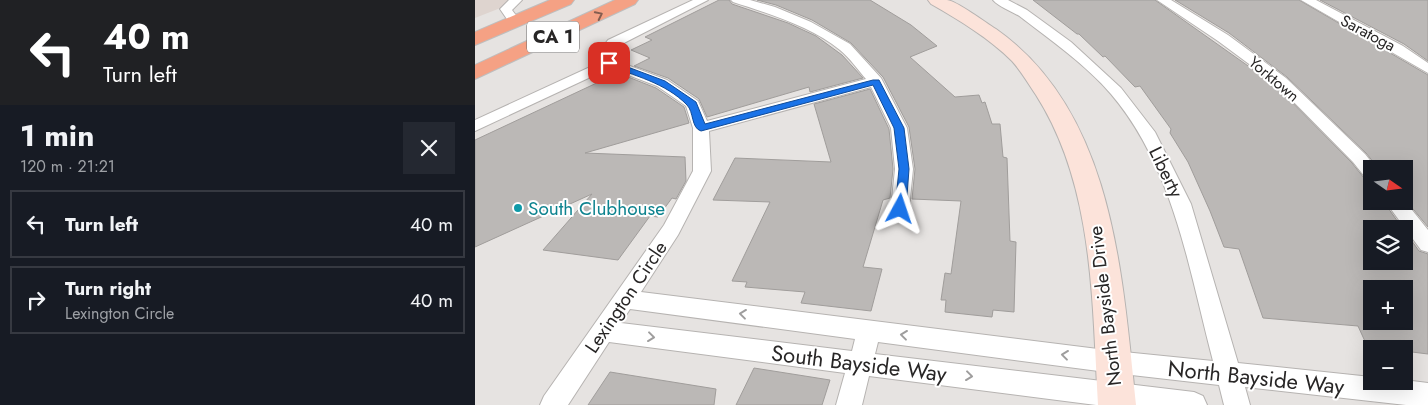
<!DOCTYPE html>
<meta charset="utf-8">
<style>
body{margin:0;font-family:Jost,sans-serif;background:#242831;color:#f1f3f6;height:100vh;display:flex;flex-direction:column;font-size:19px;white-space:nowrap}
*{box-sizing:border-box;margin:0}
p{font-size:16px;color:#9ea1a6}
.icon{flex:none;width:28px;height:28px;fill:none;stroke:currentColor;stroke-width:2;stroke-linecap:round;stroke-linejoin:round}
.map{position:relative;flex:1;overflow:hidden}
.drawer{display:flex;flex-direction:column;background:#171b24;width:475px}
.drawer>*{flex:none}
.hud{background:#202124;color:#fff;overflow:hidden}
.needle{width:32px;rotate:104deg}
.tools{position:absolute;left:888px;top:160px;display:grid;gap:10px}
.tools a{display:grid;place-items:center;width:50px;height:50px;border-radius:0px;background:#171b24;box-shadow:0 5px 20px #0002;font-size:25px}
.pin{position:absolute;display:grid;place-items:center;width:42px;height:42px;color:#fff;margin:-21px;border-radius:10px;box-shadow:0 2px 8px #0006}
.me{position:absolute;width:55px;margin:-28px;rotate:5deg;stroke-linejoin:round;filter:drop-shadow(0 0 4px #0008)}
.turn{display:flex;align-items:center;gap:18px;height:105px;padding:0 20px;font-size:22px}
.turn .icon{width:65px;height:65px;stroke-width:2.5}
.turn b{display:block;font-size:35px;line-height:42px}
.round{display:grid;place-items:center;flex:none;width:52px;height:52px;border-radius:0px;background:#242831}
.head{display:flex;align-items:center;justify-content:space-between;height:85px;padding:0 20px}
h1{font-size:30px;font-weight:700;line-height:38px}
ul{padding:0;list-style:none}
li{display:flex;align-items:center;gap:15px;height:68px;margin:0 10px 8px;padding:0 10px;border:2px solid #363941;border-radius:0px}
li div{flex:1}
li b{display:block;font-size:19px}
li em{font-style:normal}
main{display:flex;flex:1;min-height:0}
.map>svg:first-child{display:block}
.built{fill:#ded4cf}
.building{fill:#bbb8b6;stroke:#a09d9b;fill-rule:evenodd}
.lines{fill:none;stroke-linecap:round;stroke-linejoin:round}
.lane-casing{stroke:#b6b3b1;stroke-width:2}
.secondary-casing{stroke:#b6b3b1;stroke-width:2}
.highway-casing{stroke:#bebebe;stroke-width:2}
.lane{fill:#fff;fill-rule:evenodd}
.secondary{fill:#fce3da;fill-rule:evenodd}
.highway{fill:#f5a184;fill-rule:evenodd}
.oneway{stroke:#845d50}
.oneway2{stroke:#9e9d9d}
.route{fill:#1a73e8;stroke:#114b97}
.culture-dot{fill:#0f9aa8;stroke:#fff;stroke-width:2}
.labels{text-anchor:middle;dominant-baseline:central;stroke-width:4;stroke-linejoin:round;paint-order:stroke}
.far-street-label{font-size:16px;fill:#282626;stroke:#fff}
.shield{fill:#fff;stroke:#686767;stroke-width:1}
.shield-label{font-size:18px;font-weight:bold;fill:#282626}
.street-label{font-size:19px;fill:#282626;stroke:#fff}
.culture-label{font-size:19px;fill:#0d838f;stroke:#fff;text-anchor:start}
.near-street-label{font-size:22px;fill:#282626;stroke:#fff}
</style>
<main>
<section class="drawer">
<div class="hud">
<div class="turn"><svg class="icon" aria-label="left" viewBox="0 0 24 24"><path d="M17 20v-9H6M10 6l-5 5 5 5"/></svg><div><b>40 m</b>Turn left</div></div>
</div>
<div class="head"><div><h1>1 min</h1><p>120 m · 21:21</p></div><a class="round"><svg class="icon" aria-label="close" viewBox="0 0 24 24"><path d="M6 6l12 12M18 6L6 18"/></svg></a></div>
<ul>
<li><svg class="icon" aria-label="left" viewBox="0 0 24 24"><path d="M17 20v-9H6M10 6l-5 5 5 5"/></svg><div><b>Turn left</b></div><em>40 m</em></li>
<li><svg class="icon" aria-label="right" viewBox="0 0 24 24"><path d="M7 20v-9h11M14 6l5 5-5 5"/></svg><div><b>Turn right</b><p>Lexington Circle</p></div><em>40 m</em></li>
</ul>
</section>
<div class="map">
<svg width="953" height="405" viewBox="0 0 953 405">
<rect width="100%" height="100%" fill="#e6e3e1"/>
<!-- built -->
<path class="built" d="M0,0H46L0,18Z"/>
<!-- building -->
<path class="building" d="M244,0H254L257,4L313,23L341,36L367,55L388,78L335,92L334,87L232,117L224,99L193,78L159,66L175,58L156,50L177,40L170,37Z
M282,0H395L436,25L462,46L435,57L480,97L504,95L507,103L510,102L517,124H525L528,157L532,158L535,241L541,242L539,312L518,310L517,317L470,312L471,300H466L470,273L476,274L486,201L437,199L440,169L434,127L408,77L376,43L337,20L301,5Z
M558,0H680L800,85L877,163L889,178L896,181V201H908L928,229H896V261H929V230L944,251L953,254V354L929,351V349L893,348L883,326L788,318L764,249L749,247L735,211L713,162L695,133L696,129L665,86L660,87L630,56L628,57L604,34H602ZM896,289H929V321H896Z
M700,0H824L953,75V227L929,198V169H904L891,153L812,77L754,33Z
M845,0H953V61L929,44Z
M143,73L181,88L209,107L214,123L110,153L210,157L211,181L201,199L197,198L183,217L175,216L143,260L68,250L117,194L0,247V140Z
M395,89L414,129L418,169L415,198L408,200L388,267L407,269L396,311L326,303L330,292L270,287L272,282L257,281L295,202L238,200L260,158L356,162L339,104Z
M279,368L355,380L347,405H261Z
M135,372L241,389L239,405H113Z"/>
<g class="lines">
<!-- lane casing -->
<g class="lane-casing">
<path id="lane" d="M34,0H47L37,10L46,22L44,25H36L25,9Z
M218,0H233L143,46L135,55L139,60L192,80L223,101L232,121L391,79C383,70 375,58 365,50C338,27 292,13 258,2L256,0H275L300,7L336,22L375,44L406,78L432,128L438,169L434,209L432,214L425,216L418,214L416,209L420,169L416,128L396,87L234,131L236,171L203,235L166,292L639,351L738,361C714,270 699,168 636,94C611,65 577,41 547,18C538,11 525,8 518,0H533L552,10L596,42L646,88L680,132L716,204L763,363L896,377V381L929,380L953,383V405H931L770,387L775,405H749L744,385L639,373L403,342L400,354L719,392L728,396L732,405H621L394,376L387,405H361L370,373L134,342L93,405H65L69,396L189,225L218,171V128L211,106L182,86L135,68L0,131V120L126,62L121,55L133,40ZM155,309L380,339L377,351L146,323Z
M682,0H696L753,35L811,78L890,154L902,169H896V179L890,177L878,162L801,84L743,41Z
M826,0H841L928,46L953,63V73Z
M929,200L953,230V252L946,250L910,201Z"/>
</g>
<!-- secondary casing -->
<g class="secondary-casing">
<path id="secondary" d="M453,0C460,0 466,0 472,0C482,1 511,23 521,29C639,112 647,274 661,405H623C617,300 619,186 561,95C553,83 546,71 537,61C514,38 484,20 456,4Z"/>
</g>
<!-- highway casing -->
<g class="highway-casing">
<path id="highway" d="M75,0H99L96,4L0,45V32Z
M140,0H163L160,4L0,79V65Z"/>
</g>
<!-- lane -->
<use href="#lane" class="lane"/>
<!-- secondary -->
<use href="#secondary" class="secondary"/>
<!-- highway -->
<use href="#highway" class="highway"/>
</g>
<!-- one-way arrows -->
<defs><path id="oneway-chevron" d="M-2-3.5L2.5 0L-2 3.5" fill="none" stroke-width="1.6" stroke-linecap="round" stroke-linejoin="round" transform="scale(1.25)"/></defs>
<use class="oneway" href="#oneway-chevron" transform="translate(124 15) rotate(-26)"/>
<g class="oneway2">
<use href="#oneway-chevron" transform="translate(268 314) rotate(-173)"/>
<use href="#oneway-chevron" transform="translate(429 335) rotate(-173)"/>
<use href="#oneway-chevron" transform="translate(176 337) rotate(7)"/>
<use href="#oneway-chevron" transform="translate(590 355) rotate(-173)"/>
<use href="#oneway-chevron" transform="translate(494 376) rotate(7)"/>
</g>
<!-- route -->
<path class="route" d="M134,60L190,81L221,102L230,124L398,80H404L429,128L434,169L431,209L425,213L420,209L424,169L419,128L398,85L226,131C216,128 219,112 212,105C191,83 158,75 131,65L130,63Z"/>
<!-- markers -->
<circle class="culture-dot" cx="43" cy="208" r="5"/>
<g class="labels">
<!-- far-street labels -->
<g class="far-street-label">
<text transform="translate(893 33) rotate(28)">Saratoga</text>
<text transform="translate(799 79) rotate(40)">Yorktown</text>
</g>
<!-- shield labels -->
<rect class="shield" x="52" y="21.5" width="52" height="31" rx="4"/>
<g class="shield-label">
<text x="78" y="37">CA 1</text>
</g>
<!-- street labels -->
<g class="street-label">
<text transform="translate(691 172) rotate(64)">Liberty</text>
<text transform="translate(151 297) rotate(-56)">Lexington Circle</text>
<text transform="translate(630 306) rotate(-97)">North Bayside Drive</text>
</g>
<!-- culture labels -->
<g class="culture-label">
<text x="53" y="208">South Clubhouse</text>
</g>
<!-- near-street labels -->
<g class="near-street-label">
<text transform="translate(384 363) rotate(7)">South Bayside Way</text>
<text transform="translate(781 377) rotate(6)">North Bayside Way</text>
</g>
</g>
</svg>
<div class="tools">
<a><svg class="needle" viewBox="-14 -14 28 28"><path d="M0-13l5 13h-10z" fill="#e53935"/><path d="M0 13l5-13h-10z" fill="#9ea1a6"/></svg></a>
<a><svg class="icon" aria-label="layers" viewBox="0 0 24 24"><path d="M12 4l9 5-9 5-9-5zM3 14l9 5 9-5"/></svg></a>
<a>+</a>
<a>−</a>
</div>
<div class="pin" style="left:134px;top:63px;background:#d93025"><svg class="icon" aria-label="arrive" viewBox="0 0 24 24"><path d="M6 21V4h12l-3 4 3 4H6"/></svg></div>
<svg class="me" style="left:425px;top:209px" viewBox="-20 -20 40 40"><path d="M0-17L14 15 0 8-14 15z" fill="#1a73e8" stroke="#fff" stroke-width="4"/></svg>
</div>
</main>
